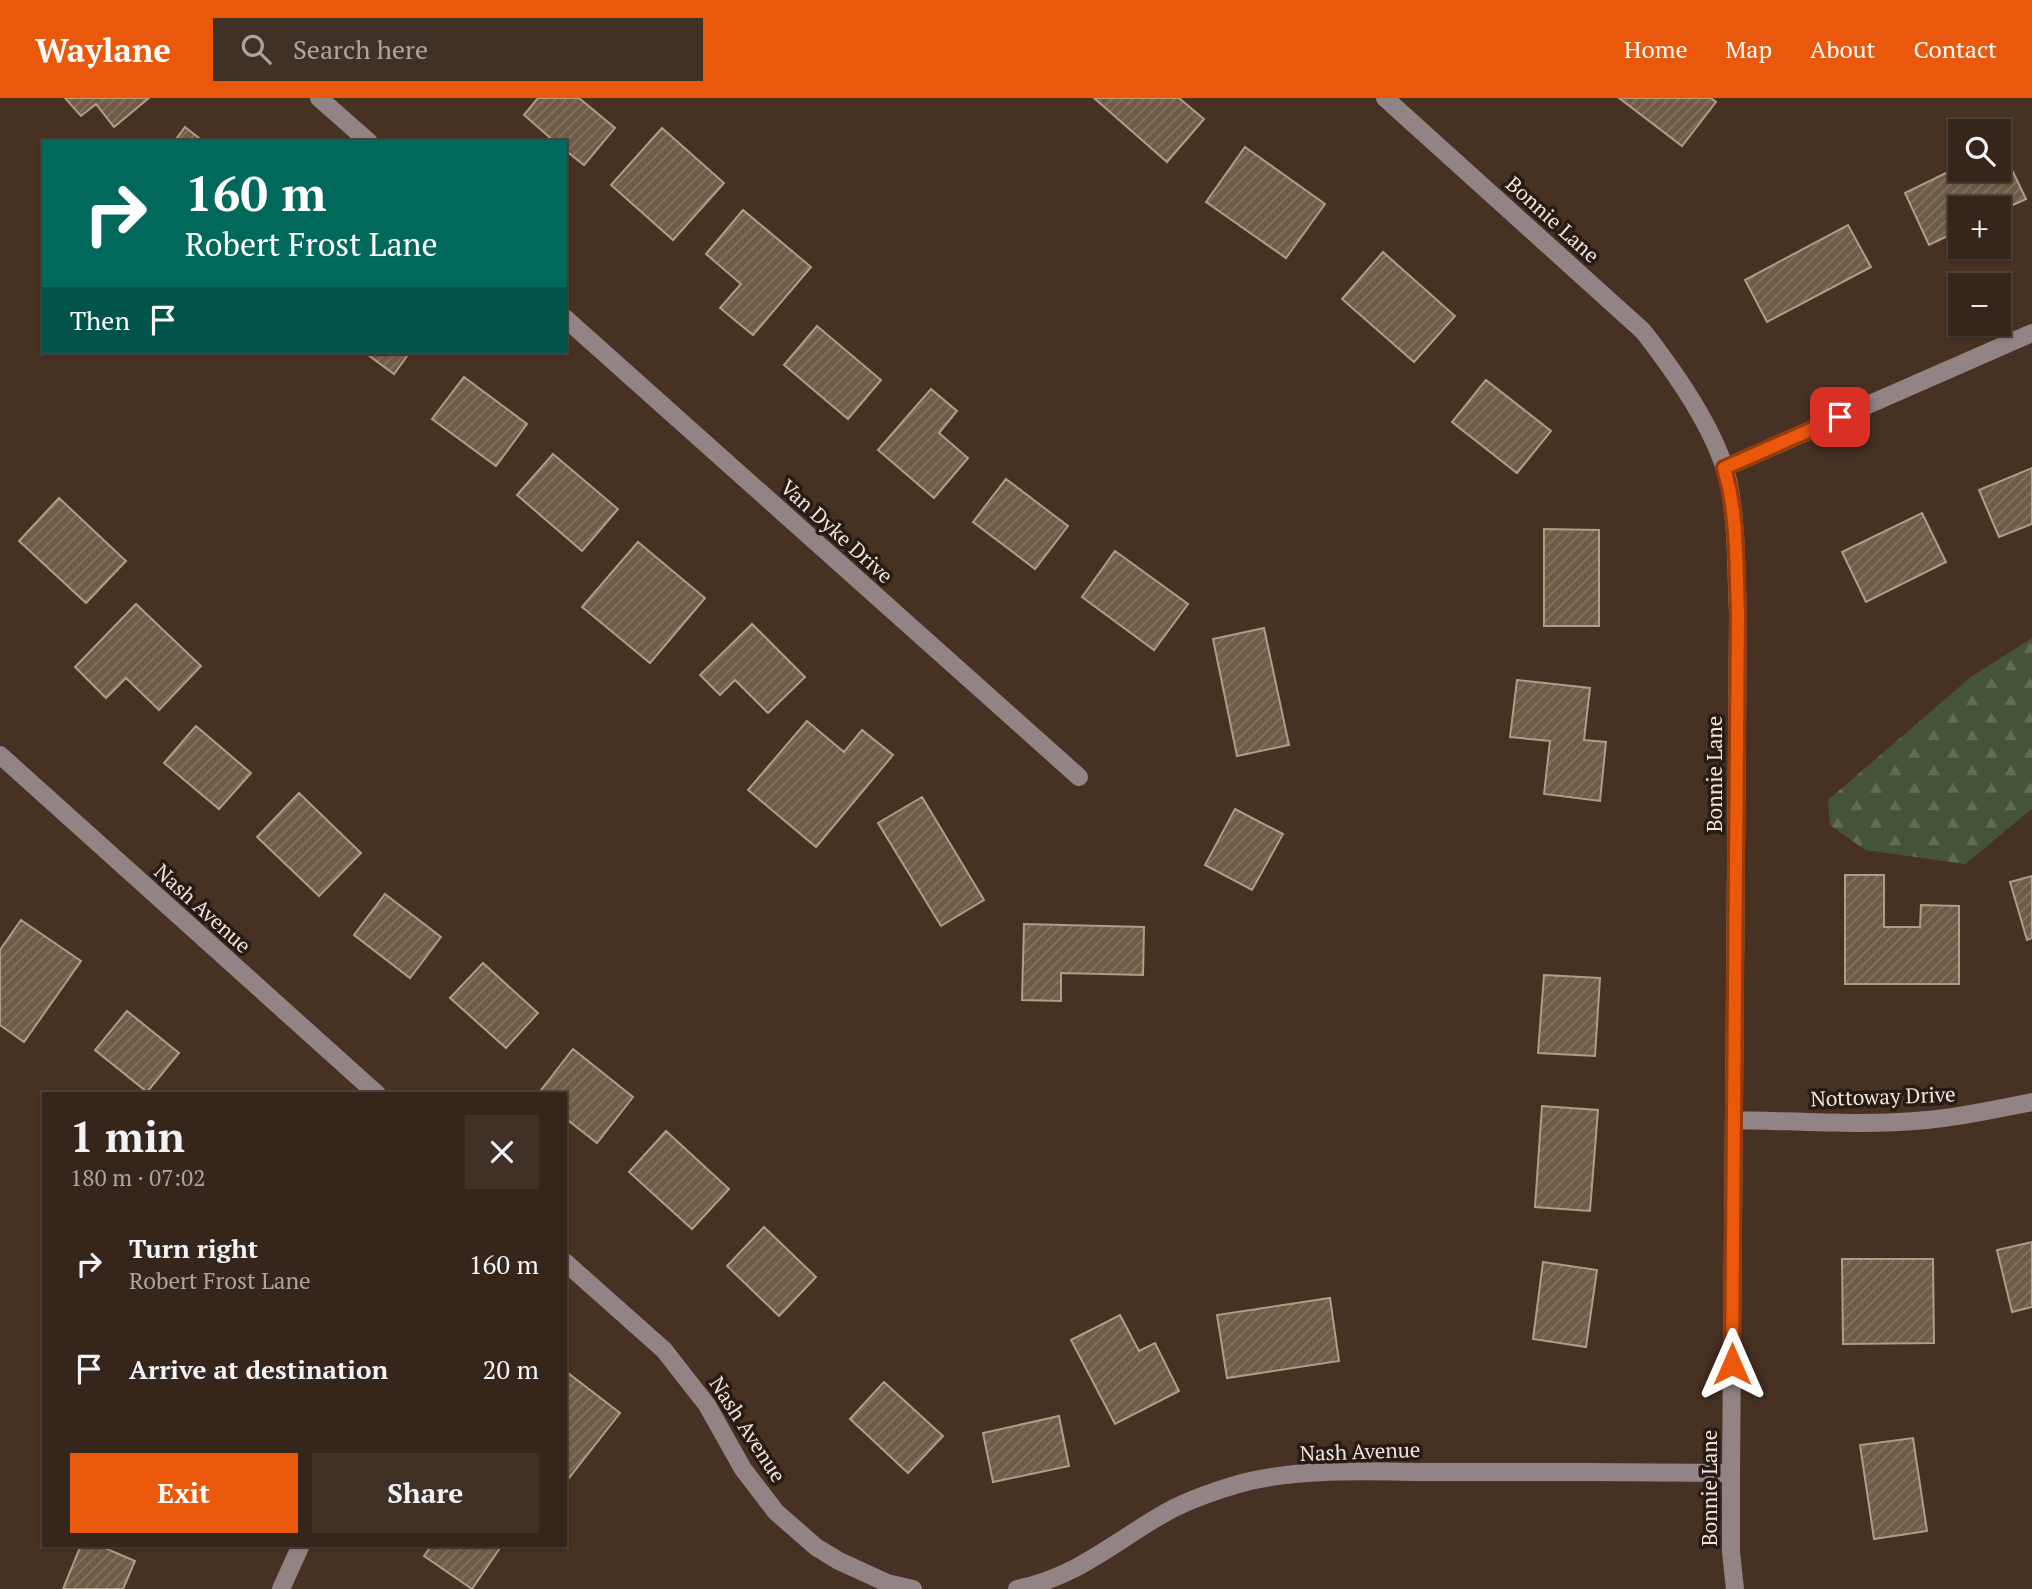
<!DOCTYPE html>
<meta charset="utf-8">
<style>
body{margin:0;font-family:"PT Serif",serif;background:#403127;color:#f1f3f6;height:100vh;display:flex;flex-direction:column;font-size:26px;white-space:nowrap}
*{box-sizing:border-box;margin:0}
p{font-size:23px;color:#aaa5a2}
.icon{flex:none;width:38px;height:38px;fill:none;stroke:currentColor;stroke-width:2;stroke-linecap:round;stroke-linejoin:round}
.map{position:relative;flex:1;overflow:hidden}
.drawer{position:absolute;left:42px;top:994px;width:525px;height:455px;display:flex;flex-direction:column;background:#35251a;border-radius:0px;box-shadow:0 2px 5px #0004,0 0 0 2px #4f4239}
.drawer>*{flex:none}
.top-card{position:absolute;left:42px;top:42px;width:525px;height:214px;border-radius:0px;box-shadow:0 2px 5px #0004,0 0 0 2px #4f4239;background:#00695c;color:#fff;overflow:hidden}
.fabs{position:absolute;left:1948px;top:21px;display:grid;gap:14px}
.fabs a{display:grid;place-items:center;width:63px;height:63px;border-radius:0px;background:#35251a;box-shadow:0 2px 5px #0004,0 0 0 2px #4f4239;font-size:35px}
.pin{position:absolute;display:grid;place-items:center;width:60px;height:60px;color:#fff;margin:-30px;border-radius:14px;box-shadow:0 4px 10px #0006}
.me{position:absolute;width:77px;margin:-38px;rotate:0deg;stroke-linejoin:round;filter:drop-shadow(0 0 5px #0008)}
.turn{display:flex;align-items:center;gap:24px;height:147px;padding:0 28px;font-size:32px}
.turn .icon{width:91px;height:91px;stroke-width:2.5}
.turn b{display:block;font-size:49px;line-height:60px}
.then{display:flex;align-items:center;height:66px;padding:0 28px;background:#0003;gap:14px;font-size:26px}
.round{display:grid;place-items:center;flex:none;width:74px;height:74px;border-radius:0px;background:#403127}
.head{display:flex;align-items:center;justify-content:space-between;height:119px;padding:0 28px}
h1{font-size:42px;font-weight:600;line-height:52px}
.cta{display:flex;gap:14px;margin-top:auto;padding:14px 28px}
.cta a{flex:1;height:80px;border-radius:0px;background:#ea580c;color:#fff;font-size:28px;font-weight:600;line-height:80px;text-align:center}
.cta a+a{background:#403127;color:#f1f3f6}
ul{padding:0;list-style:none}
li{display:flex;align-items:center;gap:21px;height:105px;padding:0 28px}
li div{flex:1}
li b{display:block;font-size:26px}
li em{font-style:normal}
header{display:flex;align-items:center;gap:42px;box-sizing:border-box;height:98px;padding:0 35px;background:#ea580c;color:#fff}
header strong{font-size:33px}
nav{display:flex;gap:38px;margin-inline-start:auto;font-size:24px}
.search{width:490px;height:63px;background:#403127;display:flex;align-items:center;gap:18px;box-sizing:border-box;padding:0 24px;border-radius:0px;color:#aaa5a2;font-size:26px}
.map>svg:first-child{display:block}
.forest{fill:url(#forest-firs)}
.building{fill:url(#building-hatch);stroke:#b19c85;stroke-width:2}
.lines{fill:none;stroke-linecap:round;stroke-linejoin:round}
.minor{stroke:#928384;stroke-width:18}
.route-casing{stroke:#983908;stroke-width:18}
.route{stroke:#ea580c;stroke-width:12}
.labels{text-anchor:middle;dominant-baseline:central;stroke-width:7;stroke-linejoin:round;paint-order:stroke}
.street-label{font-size:21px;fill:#f3e4db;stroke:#261b15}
</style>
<header>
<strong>Waylane</strong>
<div class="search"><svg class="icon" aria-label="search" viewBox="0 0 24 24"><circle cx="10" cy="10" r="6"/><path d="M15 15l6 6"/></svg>Search here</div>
<nav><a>Home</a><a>Map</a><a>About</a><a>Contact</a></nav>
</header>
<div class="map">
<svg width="2032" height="1491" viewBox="0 0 2032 1491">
<defs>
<pattern id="forest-firs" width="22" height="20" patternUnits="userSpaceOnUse" patternTransform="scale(1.75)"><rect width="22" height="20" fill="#455439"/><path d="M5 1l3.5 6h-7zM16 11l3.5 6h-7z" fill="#606c55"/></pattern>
<pattern id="building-hatch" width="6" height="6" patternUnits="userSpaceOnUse" patternTransform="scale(1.75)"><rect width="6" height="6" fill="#6e5c47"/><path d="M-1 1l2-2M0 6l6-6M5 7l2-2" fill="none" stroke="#837361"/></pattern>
</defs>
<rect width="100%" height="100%" fill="#473123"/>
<!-- forest -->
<path class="forest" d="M2032,540V711L1965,766L1865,752L1830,727L1828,702L1971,579Z"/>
<!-- building -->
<path class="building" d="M65,0H149L114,29L96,6L81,18Z
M538,0H579L615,30L584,67L565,52V44H555L524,17Z
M1094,0H1179L1204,21L1167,64Z
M1619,0H1711L1716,4L1682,48Z
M185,29L204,44H174Z
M662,30L724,85L673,142L611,87Z
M1245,49L1325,106L1286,160L1206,104Z
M2001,49L2026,101L1998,114V110H1960V132L1929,147L1905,95L1960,68V72H1998V50Z
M743,112L811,169L753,237L720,210L741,186L706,156Z
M1848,127L1871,169L1767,224L1745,182Z
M1383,154L1455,218L1414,264L1342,201Z
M817,228L881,282L848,321L784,267Z
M364,254H410L394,276Z
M464,279L527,326L496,368L432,321Z
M1486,282L1551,333L1517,375L1452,324Z
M931,291L957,313L939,335L968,360L934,400L878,352Z
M553,356L618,411L582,453L517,397Z
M2032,370V426L1999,439L1979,392Z
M1006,381L1068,428L1035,471L973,424Z
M59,400L126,463L86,505L19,443Z
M1922,415L1946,464L1866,504L1842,454Z
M1544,431L1599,432V528H1544Z
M638,444L705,500L650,565L582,509Z
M1115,453L1188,506L1154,552L1082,499Z
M136,506L201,568L159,612L126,580L106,600L75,569Z
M752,526L805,579L768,615L735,582L720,597L700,577Z
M1264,530L1289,647L1237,658L1213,541Z
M1517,582L1590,590L1584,642L1606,644L1600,703L1544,696L1550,643L1510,639Z
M807,623L844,654L862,632L893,657L816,749L748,692Z
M196,628L251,675L219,711L164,665Z
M299,695L361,755L319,798L257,739Z
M922,699L984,802L941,828L878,725Z
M1235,711L1283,736L1252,792L1205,767Z
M1845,777H1884V829H1920L1921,807L1959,808V886H1845Z
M2032,778V840L2027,842L2010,784Z
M385,796L441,839L410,880L354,837Z
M21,822L81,863L24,944L0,927V852Z
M1024,826L1144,829L1143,877L1061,875V903L1022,902Z
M483,865L538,915L506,950L450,900Z
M1544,877L1600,880L1595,958L1538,955Z
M127,913L179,955L147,994L95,952Z
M573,951L633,999L597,1045L565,1020V996H538Z
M1542,1008L1598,1012L1590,1113L1535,1109Z
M666,1033L729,1091L692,1131L629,1074Z
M764,1129L816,1179L779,1218L727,1168Z
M2032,1144V1209L2012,1214L1997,1152Z
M1842,1161H1933L1934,1245L1843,1246Z
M1543,1164L1597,1172L1586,1249L1533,1241Z
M1330,1200L1339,1263L1227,1280L1217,1217Z
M1120,1217L1139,1253L1155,1245L1179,1293L1115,1326L1071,1242Z
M568,1275L620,1315L565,1385V1279Z
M884,1284L943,1338L908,1375L850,1321Z
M1059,1318L1069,1368L993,1384L983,1335Z
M1913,1340L1927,1433L1874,1441L1860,1347Z
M81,1447H98L135,1463L123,1491H63Z
M432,1447H502L472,1491L424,1458Z"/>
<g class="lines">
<!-- minor -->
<path class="minor" d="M319,0L369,44
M1385,0L1643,233C1675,274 1719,336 1729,387C1737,428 1736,473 1738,515L1731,1375V1454L1735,1491
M565,220L1079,679
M1724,370L2032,235
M0,657L377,996
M1734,1022C1798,1023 1863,1028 1927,1022C1962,1019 1997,1011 2032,1004
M565,1164L664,1252L707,1307L743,1371L776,1414L816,1449L839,1463L887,1485L913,1491
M281,1491L301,1447
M1017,1491C1075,1479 1109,1448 1158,1419C1182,1404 1214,1393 1242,1385C1301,1369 1377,1374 1438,1374C1536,1374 1633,1374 1731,1375"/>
</g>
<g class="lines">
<!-- route casing -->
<g class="route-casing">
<path id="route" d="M1732,1266L1738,515C1736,468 1738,416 1724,370L1840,319"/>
</g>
<!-- route -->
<use href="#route" class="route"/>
</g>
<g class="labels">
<!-- street labels -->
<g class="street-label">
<text transform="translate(1553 121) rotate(42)">Bonnie Lane</text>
<text transform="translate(837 433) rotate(42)">Van Dyke Drive</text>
<text transform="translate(1714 676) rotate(-90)">Bonnie Lane</text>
<text transform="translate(203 810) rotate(42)">Nash Avenue</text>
<text transform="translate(1883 998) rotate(-2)">Nottoway Drive</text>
<text transform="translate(748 1331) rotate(57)">Nash Avenue</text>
<text transform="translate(1360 1353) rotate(-2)">Nash Avenue</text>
<text transform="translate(1709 1390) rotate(-90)">Bonnie Lane</text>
</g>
</g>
</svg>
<div class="fabs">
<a><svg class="icon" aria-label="search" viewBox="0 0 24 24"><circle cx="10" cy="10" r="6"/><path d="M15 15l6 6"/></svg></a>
<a>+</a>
<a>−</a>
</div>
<div class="pin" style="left:1840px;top:319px;background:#d93025"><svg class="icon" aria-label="arrive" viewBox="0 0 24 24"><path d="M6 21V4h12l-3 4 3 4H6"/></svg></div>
<svg class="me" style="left:1732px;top:1266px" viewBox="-20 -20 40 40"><path d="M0-17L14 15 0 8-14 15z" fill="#ea580c" stroke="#fff" stroke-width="4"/></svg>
<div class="top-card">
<div class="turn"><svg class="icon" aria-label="right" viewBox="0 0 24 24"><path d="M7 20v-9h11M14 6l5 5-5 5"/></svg><div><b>160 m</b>Robert Frost Lane</div></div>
<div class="then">Then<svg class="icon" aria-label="arrive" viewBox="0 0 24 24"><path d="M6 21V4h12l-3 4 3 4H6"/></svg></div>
</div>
<section class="drawer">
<div class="head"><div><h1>1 min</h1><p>180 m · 07:02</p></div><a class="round"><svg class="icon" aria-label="close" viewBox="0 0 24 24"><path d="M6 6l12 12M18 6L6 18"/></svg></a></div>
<ul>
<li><svg class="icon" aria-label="right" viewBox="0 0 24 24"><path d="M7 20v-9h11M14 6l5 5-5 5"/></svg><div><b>Turn right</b><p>Robert Frost Lane</p></div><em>160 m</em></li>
<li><svg class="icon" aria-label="arrive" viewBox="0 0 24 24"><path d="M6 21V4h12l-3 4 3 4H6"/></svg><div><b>Arrive at destination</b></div><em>20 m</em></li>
</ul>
<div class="cta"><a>Exit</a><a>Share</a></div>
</section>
</div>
